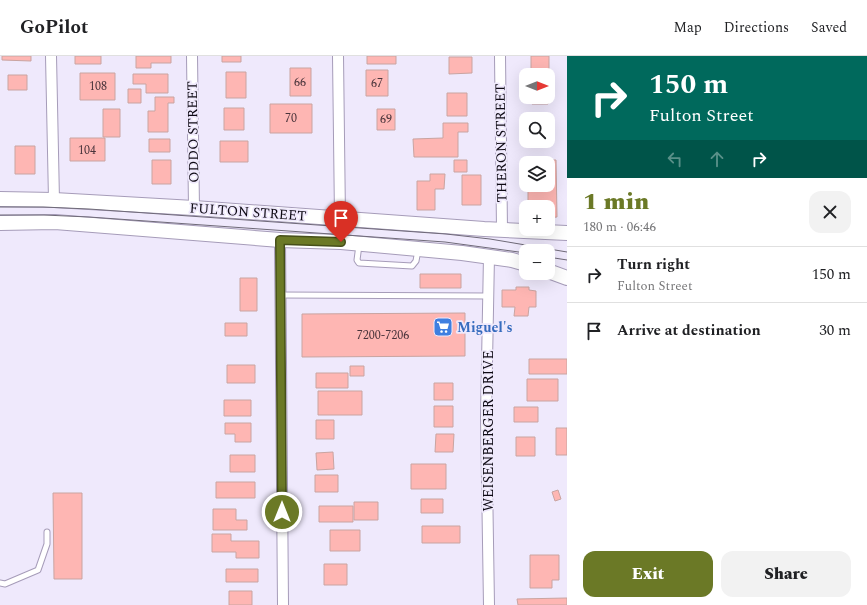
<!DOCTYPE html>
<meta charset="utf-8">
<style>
body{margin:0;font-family:Spectral,serif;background:#f2f2f2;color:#202124;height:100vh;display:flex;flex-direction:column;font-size:15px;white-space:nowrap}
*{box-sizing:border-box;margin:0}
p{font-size:13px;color:#757577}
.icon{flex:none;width:22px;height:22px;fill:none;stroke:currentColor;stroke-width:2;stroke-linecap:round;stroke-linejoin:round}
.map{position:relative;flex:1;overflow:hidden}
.panel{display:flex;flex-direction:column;background:#fff;width:300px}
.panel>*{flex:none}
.hud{background:#00695c;color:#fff;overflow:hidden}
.needle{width:26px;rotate:90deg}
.tools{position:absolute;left:519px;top:12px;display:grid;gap:8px}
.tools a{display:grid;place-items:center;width:36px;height:36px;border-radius:8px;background:#fff;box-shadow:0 4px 16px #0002;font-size:20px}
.pin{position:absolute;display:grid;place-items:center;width:34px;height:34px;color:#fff;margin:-41px -17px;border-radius:50% 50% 50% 0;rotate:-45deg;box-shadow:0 0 4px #0007}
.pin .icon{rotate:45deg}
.me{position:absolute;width:44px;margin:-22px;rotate:0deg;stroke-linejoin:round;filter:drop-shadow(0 0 3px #0008)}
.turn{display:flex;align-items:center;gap:14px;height:84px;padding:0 16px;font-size:18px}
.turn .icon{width:52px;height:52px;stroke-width:2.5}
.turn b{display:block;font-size:28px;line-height:34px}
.lanes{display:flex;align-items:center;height:38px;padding:0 16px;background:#0003;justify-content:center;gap:20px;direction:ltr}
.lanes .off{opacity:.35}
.round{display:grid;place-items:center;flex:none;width:42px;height:42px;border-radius:12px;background:#f2f2f2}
.headline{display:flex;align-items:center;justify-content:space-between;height:68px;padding:0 16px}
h1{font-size:24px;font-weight:800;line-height:30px;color:#6b7926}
.cta{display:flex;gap:8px;margin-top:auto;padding:8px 16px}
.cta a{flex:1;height:46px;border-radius:12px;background:#6b7926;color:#fff;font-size:16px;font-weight:800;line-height:46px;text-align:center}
.cta a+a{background:#f2f2f2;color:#202124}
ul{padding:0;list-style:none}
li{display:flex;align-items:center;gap:12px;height:56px;padding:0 16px;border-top:1px solid #e0e0e0}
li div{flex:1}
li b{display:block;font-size:15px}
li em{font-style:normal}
header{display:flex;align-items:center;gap:24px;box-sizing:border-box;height:56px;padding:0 20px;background:#fff;border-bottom:1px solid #e0e0e0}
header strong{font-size:19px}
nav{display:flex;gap:22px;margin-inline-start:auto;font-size:14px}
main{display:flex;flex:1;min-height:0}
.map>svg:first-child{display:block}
.building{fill:#feb6b3;stroke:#c9a4a1}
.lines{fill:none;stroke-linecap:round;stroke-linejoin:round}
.lane-casing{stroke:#a69cb9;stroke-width:7}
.street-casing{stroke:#a69cb9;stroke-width:12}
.secondary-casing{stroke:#a69cb9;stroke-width:16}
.lane{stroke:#fff;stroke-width:5}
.street{stroke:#fff;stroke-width:10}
.secondary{stroke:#fff;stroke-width:14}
.tram{stroke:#6f6a78;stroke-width:1}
.route-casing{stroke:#464f19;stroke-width:10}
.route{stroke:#6b7926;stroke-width:7}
.labels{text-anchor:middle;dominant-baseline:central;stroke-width:3.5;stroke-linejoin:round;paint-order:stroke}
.number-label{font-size:12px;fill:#49343b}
.street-label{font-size:14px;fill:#0d0913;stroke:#efe9fc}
.shop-label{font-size:14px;font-weight:bold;fill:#366cbe;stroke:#efe9fc;text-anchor:start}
</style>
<header>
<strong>GoPilot</strong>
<nav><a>Map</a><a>Directions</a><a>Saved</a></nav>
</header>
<main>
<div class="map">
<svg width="567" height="549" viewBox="0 0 567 549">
<rect width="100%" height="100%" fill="#efe9fc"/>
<!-- building -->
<path class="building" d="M2,0H31V5L2,4Z
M75,0H101V8H75Z
M136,0H171V7H151V12H136Z
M222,0H241V6H222Z
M367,0H396V8H367Z
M531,0H549V14H531Z
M449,1H472V17L449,18Z
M290,12H311V40H290Z
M366,14H388V40H366Z
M226,16H246V42H226Z
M80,17H115V44H80Z
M133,18H168V37H146V28H133Z
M8,19H27V34H8Z
M128,33H141V47H128Z
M447,37H467V60H447Z
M155,41H174V47H168V76H148V55H155Z
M532,41H548V48H532Z
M270,48H312V77H270Z
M224,52H244V74H224Z
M103,53H120V81H103Z
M377,53H395V74H377Z
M443,67H468V76H458V101H414L413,83L443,82Z
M70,82H105V105H70Z
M149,83H170V96H149Z
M220,85H248V106H220Z
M15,90H35V118H15Z
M152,104H171V128H152Z
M454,104H467V116H454Z
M527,104H556L557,161L548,162V151H528V129H548V107H527Z
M430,118H445L444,133H435V154H417V125H430Z
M462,119H481V149H462Z
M420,218H461V232H420Z
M240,222H257V255H240Z
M516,231H529V234L536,235V251H529L528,260H514L515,251H502V234H516Z
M465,257V300L302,301V258Z
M225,267H247V280H225Z
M529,303H567V318H529Z
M227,309H255V327H227Z
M350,310H364V320H350Z
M316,317H348V332H316Z
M527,323H558V345H527Z
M434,327H453V344H434Z
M318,335H362V359H318Z
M224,344H251V360H224Z
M434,350H453V371H434Z
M514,351H538V366H514Z
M316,364H334V383H316Z
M225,367H251V386H235V378H225Z
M556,372H567V399H556Z
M436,378H454L453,396H435Z
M516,381H535V400H516Z
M333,396L334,413L317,414L316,397Z
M230,399H255V416H230Z
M411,408H446V433H411Z
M315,419H338V436H315Z
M216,426H255V442H216Z
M558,434L561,443L555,445L552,436Z
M53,437H82V523H54Z
M421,443H443V457H421Z
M354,446H378V464H354Z
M319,450H353V466H319Z
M213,453H236V464H247V474H213Z
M422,470H460V487H422Z
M330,474H360V495H330Z
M212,478H231V485H259V502H236V496H212Z
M530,499H559V524H552V532H530Z
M324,508H347V529H324Z
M226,513H258V526H226Z
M229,535H252V549H229Z
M567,542V549H518L517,543Z"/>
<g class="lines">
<!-- lane casing -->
<g class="lane-casing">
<path id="lane" d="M359,189L357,204L359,207L412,210L416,205L418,194
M280,239L488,240
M0,527L5,528L38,514L47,488V476"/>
</g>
<!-- street casing -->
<g class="street-casing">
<path id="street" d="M51,0L54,144
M192,0L194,152
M338,0L340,162
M500,0L502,173
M280,184L283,549
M489,549L486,360L489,200"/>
</g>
<!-- secondary casing -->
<g class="secondary-casing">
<path id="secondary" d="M0,143L54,144L194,152L484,173L567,177
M0,167L55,166L280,184L341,186L462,197L512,204L526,208
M548,215L567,222"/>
</g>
<!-- lane -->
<use href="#lane" class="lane"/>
<!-- street -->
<use href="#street" class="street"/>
<!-- secondary -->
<use href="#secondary" class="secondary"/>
<!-- tram -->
<path class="tram" d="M0,151H43L89,153L446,178L490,183L567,196
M0,159H44L89,161L445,186L526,197
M548,201L567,204"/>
</g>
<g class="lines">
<!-- route casing -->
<g class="route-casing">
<path id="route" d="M282,456L280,184L341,186"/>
</g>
<!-- route -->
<use href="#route" class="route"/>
</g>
<!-- icons -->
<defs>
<g id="supermarket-square" transform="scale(1)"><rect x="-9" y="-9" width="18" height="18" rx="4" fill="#3f7fe0" stroke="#efe9fc"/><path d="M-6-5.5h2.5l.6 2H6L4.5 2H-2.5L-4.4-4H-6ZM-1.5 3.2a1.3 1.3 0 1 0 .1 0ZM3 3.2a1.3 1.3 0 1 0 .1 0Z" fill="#fff"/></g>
</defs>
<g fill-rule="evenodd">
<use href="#supermarket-square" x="443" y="271"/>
</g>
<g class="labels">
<!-- number labels -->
<g class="number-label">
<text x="300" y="26">66</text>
<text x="377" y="27">67</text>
<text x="98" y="30">108</text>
<text x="291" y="62">70</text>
<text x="386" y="63">69</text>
<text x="87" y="94">104</text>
<text x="383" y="279">7200-7206</text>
</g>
<!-- street labels -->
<g class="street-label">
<text transform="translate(193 76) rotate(-91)">ODDO STREET</text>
<text transform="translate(501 87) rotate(-91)">THERON STREET</text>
<text transform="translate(248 156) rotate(4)">FULTON STREET</text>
<text transform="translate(488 375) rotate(-90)">WEISENBERGER DRIVE</text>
</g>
<!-- shop labels -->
<g class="shop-label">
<text x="457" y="271">Miguel's</text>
</g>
</g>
</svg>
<div class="tools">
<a><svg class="needle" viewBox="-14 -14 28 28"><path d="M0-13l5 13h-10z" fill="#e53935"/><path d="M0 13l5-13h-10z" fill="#757577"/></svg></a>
<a><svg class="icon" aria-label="search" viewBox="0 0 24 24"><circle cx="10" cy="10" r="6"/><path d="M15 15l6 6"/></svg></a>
<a><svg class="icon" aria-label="layers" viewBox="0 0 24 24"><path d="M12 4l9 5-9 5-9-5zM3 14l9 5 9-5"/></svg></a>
<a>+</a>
<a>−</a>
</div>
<div class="pin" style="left:341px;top:186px;background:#d93025"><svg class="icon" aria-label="arrive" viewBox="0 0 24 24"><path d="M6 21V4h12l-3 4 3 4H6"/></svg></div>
<svg class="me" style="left:282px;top:456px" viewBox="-20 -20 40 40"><circle r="17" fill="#6b7926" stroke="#fff" stroke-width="3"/><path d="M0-11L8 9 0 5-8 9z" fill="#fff"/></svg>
</div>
<section class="panel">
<div class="hud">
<div class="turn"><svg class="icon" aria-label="right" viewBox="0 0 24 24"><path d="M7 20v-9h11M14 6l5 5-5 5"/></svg><div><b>150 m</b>Fulton Street</div></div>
<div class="lanes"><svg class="icon off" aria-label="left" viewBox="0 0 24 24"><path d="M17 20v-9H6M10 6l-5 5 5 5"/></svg><svg class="icon off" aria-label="ahead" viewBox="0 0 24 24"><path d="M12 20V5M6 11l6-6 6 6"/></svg><svg class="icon" aria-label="right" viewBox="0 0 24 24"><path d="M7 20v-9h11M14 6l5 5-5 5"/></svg></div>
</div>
<div class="headline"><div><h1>1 min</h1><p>180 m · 06:46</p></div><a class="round"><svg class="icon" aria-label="close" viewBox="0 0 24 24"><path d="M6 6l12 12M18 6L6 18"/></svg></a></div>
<ul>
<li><svg class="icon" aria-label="right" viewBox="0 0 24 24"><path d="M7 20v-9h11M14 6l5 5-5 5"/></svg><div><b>Turn right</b><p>Fulton Street</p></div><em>150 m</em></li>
<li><svg class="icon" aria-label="arrive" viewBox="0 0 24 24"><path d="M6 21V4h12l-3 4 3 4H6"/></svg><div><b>Arrive at destination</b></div><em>30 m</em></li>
</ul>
<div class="cta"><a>Exit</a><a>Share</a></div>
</section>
</main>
